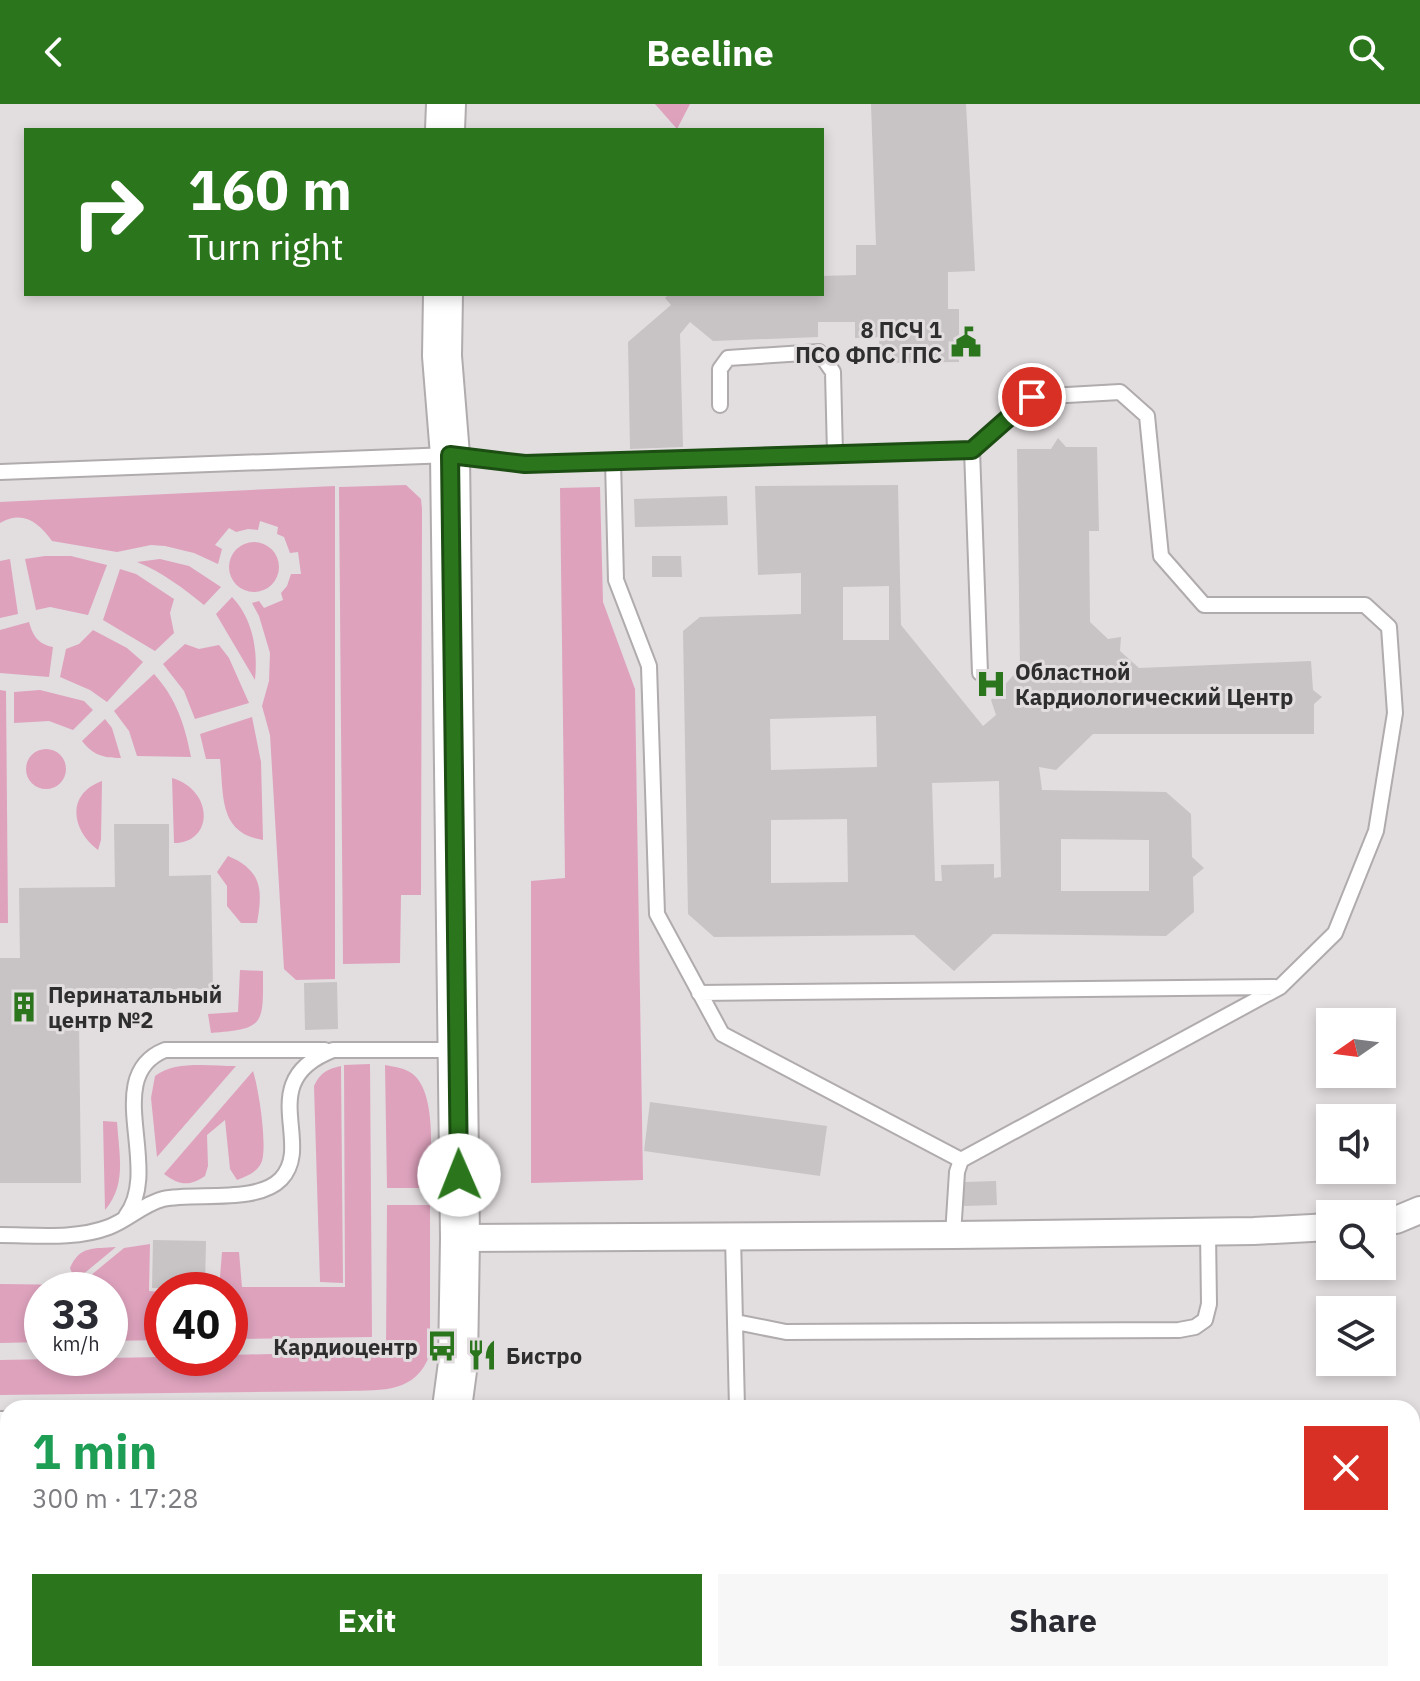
<!DOCTYPE html>
<meta charset="utf-8">
<style>
body{margin:0;font-family:"IBM Plex Sans",sans-serif;background:#f7f7f7;color:#2b2b33;height:100vh;display:flex;flex-direction:column;font-size:30px;white-space:nowrap}
*{box-sizing:border-box;margin:0}
p{font-size:26px;color:#7c7c81}
.icon{flex:none;width:44px;height:44px;fill:none;stroke:currentColor;stroke-width:2;stroke-linecap:round;stroke-linejoin:round}
.map{position:relative;flex:1;overflow:hidden}
.panel{position:absolute;left:0px;top:1296px;width:1420px;height:282px;display:flex;flex-direction:column;background:#fff;border-radius:24px 24px 0 0;box-shadow:0 4px 12px #0003}
.panel>*{flex:none}
.guide{position:absolute;left:24px;top:24px;width:800px;height:168px;border-radius:0px;box-shadow:0 4px 12px #0003;background:#2b761c;color:#fff;overflow:hidden}
.needle{width:52px;rotate:256deg}
.tools{position:absolute;left:1316px;top:904px;display:grid;gap:16px}
.tools a{display:grid;place-items:center;width:80px;height:80px;border-radius:0px;background:#fff;box-shadow:0 4px 12px #0003;font-size:40px}
.speed{position:absolute;left:24px;top:1168px;display:flex;gap:16px;font-size:40px;font-weight:700;text-align:center}
.speed>*{display:grid;place-content:center;width:104px;height:104px;border-radius:50%;background:#fff;box-shadow:0 4px 12px #0003;line-height:1}
.speed small{font-size:20px;font-weight:400}
.speed .limit{border:12px solid #d22;background:#fff;color:#111}
.pin{position:absolute;display:grid;place-items:center;width:68px;height:68px;color:#fff;margin:-34px;border:4px solid #fff;border-radius:50%;box-shadow:0 2px 8px #0007}
.me{position:absolute;width:88px;margin:-44px;rotate:359deg;stroke-linejoin:round;filter:drop-shadow(0 0 6px #0008)}
.turn{display:flex;align-items:center;gap:28px;height:168px;padding:0 32px;font-size:36px}
.turn .icon{width:104px;height:104px;stroke-width:2.5}
.turn b{display:block;font-size:56px;line-height:68px}
.round{display:grid;place-items:center;flex:none;width:84px;height:84px;border-radius:0px;background:#f7f7f7}
.overview{display:flex;align-items:center;justify-content:space-between;height:136px;padding:0 32px}
h1{font-size:48px;font-weight:700;line-height:60px;color:#1e9e55}
.action{display:flex;gap:16px;margin-top:auto;padding:16px 32px}
.action a{flex:1;height:92px;border-radius:0px;background:#2b761c;color:#fff;font-size:32px;font-weight:700;line-height:92px;text-align:center}
.action a+a{background:#f7f7f7;color:#2b2b33}
header{display:flex;justify-content:space-between;align-items:center;height:104px;padding:0 32px;background:#2b761c;color:#fff;font-size:36px;font-weight:700}
.map>svg:first-child{display:block}
.green{fill:#dea2bd}
.building{fill:#c8c3c5;fill-rule:evenodd}
.lines{fill:none;stroke-linecap:round;stroke-linejoin:round}
.lane-casing{stroke:#b0abad;stroke-width:18}
.street-casing{stroke:#b0abad;stroke-width:30}
.secondary-casing{stroke:#b0abad;stroke-width:42}
.lane{stroke:#fff;stroke-width:14}
.street{stroke:#fff;stroke-width:26}
.secondary{stroke:#fff;stroke-width:38}
.route-casing{stroke:#1c4d12;stroke-width:20}
.route{stroke:#2b761c;stroke-width:14}
.labels{text-anchor:middle;dominant-baseline:central;stroke-width:6;stroke-linejoin:round;paint-order:stroke}
.poi-label{font-size:22px;font-weight:bold;fill:#2f2e2e;stroke:#e2dddf;text-anchor:start}
</style>
<header><svg class="icon" aria-label="back" viewBox="0 0 24 24"><path d="M15 5l-7 7 7 7"/></svg>Beeline<svg class="icon" aria-label="search" viewBox="0 0 24 24"><circle cx="10" cy="10" r="6"/><path d="M15 15l6 6"/></svg></header>
<div class="map">
<svg width="1420" height="1577" viewBox="0 0 1420 1577">
<rect width="100%" height="100%" fill="#e2dddf"/>
<!-- green -->
<path class="green" d="M655,0H690L677,25Z
M406,381L421,395L422,405L421,791H401L400,859L343,860L339,383Z
M335,382V875L296,876L284,865L270,631L262,602L269,577L270,549L259,512L252,499L259,497L264,504L283,496L281,489L287,482L291,470H301L298,448L290,449L284,433L277,430L278,423L260,417L258,426L248,425L236,428L229,424L215,441L222,445L218,460L194,449L165,442L151,441L117,448L52,437C38,418 23,406 0,419V398Z
M600,383L603,498L635,585L643,1076L531,1079V777L565,774L560,384Z
M229 463a25 25 0 1 1 50 0a25 25 0 1 1-50 0Z
M45,452H71L107,461L88,511L50,503L36,506L25,455Z
M10,455L18,510L0,514V457Z
M160,455L189,462L221,483L204,501C183,484 162,468 137,458Z
M120,465L136,470L174,495L170,509L174,529L155,547L103,516Z
M232,493C253,515 258,546 255,576L216,510Z
M29,518C33,532 38,540 53,543L49,573L0,569V526Z
M93,526L127,544L143,558L107,598L90,586L60,573L66,545L79,540Z
M185,540L199,545L219,541L229,554L249,599L195,615L184,587L163,560Z
M154,570C176,594 185,621 191,653L137,652L129,627L114,607Z
M0,586L6,587L8,819H0Z
M40,586L84,597L93,606L73,626L49,617L14,619V588Z
M252,613L261,658L263,736C218,729 224,691 220,655H206L200,630Z
M105,615L112,624L121,654C103,654 93,651 82,637Z
M26 665a20 20 0 1 1 40 0a20 20 0 1 1-40 0Z
M172,674C215,687 213,739 174,739Z
M102,677L101,736L98,746C71,726 66,690 102,677Z
M228,752C262,766 263,786 257,819H241L227,802V782L217,768Z
M240,866L263,867C263,920 266,925 211,929L208,910L238,908Z
M370,960L372,1233L230,1235V1186H219L222,1148H239L242,1183H345L344,961Z
M385,961C395,963 407,964 415,972C437,994 430,1054 431,1084H387Z
M236,962L157,1053L151,994L155,972C175,956 211,962 236,962Z
M341,962L343,1179L320,1178L314,982C320,969 327,965 341,962Z
M253,967C259,986 267,1039 262,1057C258,1068 247,1072 237,1076L230,1065L225,1016L207,1031L208,1062L205,1072C189,1083 179,1081 164,1070Z
M103,1017L117,1018C119,1050 127,1081 105,1106Z
M387,1101H430V1250C416,1289 383,1286 347,1287L0,1291V1256L162,1253L230,1254V1251L386,1247Z
M150,1140L149,1187L162,1188V1236L110,1237V1186H42V1238L0,1239V1180L79,1181L124,1144Z
M116,1143L75,1177L70,1164C80,1141 94,1145 116,1143Z"/>
<!-- building -->
<path class="building" d="M871,0H966L975,167L948,168V205H959V258L880,259L879,233L855,234V218H818V233L713,237L690,218L680,230L683,343L630,345L628,238L671,201L665,194L669,190H822V172L856,171V141H876Z
M1058,334L1066,343H1097L1099,427H1089L1090,518L1108,535L1121,533L1120,547L1139,564L1311,557L1313,586L1322,593L1314,600V630H1093L1056,666L1039,663L1042,686L1166,688L1191,710L1192,753L1204,764L1193,773L1194,808L1166,832L993,830L954,867L914,831L714,833L688,810L683,527L700,513L801,510V469L758,471L755,382L898,381L901,521L983,622L996,611L991,596L1020,564L1017,345H1051ZM889,482V536H843V483ZM876,612L877,663L771,666L770,615ZM999,677L1001,773L994,774V760L941,761L942,777H935L932,679ZM847,715L848,778L771,779V716ZM1061,735L1149,736V787H1061Z
M727,392L728,421L635,423L634,395Z
M652,452H681L682,473H652Z
M114,720H169V772L211,771L213,885L49,886V919H79L81,1079H0V854H20L19,784L115,783Z
M337,878L338,925L305,926L304,879Z
M650,998L827,1022L820,1072L644,1047Z
M996,1077L997,1101L964,1102V1078Z
M153,1136L206,1137L205,1185L152,1184Z"/>
<g class="lines">
<!-- lane casing -->
<g class="lane-casing">
<path id="lane" d="M720,301V265L728,254L819,248L833,268L835,350
M972,346L980,569
M613,357L616,476L649,562L657,810L722,930L961,1056
M0,368L450,351L525,360L972,346L1032,293L1120,288L1147,312L1161,452L1204,501H1365L1389,523L1395,609L1376,727L1335,829L1280,883L961,1056L957,1068L953,1131
M699,889L1275,883
M126,1112C163,1064 100,972 165,946H325
M0,1131C35,1131 75,1136 109,1123C128,1116 143,1100 163,1095C195,1088 257,1100 281,1075C315,1039 253,977 333,946H456
M733,1132L737,1304
M736,1218L786,1228L1179,1226L1195,1223L1205,1216L1209,1200L1208,1128
M456,1570V1577"/>
</g>
<!-- street casing -->
<g class="street-casing">
<path id="street" d="M1382,1118L1396,1116L1420,1106
M460,1134L953,1131L1254,1127L1330,1123"/>
</g>
<!-- secondary casing -->
<g class="secondary-casing">
<path id="secondary" d="M445,26L446,0
M443,190L442,252L450,351L460,1134L458,1259L452,1304
M0,1327H8"/>
</g>
<!-- lane -->
<use href="#lane" class="lane"/>
<!-- street -->
<use href="#street" class="street"/>
<!-- secondary -->
<use href="#secondary" class="secondary"/>
</g>
<g class="lines">
<!-- route casing -->
<g class="route-casing">
<path id="route" d="M459,1071L450,351L525,360L972,346L1032,293"/>
</g>
<!-- route -->
<use href="#route" class="route"/>
</g>
<!-- icons -->
<defs>
<g id="civic-bare" transform="scale(2.4)"><path d="M-.6-6.5H3V-4.5H.6V-3L4-1V1h2V6H-6V1h2V-1L-.6-3ZM-1.2 2.5V6h2.4V2.5Z" fill="#2b761c" stroke="#e2dddf" stroke-width="2.5" paint-order="stroke"/></g>
<g id="hospital-bare" transform="scale(2.4)"><path d="M-5-5h3v3.5h4V-5h3V5h-3V1.5h-4V5h-3Z" fill="#2b761c" stroke="#e2dddf" stroke-width="2.5" paint-order="stroke"/></g>
<g id="building-bare" transform="scale(2.4)"><path d="M-4-6H4V6H1V3H-1V6H-4ZM-2.5-4.3h1.7v1.8h-1.7ZM.8-4.3h1.7v1.8H.8ZM-2.5-1h1.7V.8h-1.7ZM.8-1h1.7V.8H.8Z" fill="#2b761c" stroke="#e2dddf" stroke-width="2.5" paint-order="stroke"/></g>
<g id="bus-bare" transform="scale(2.4)"><path d="M-5-6H5V4H4V6H2V4H-2V6H-4V4H-5ZM-3.5-4V0h7V-4ZM-3.5 1.2v1.5H-2V1.2ZM2 1.2v1.5H3.5V1.2Z" fill="#2b761c" stroke="#e2dddf" stroke-width="2.5" paint-order="stroke"/></g>
<g id="restaurant-bare" transform="scale(2.4)"><path d="M-5-6h1v4h1v-4h1v4h1v-4h1v5L-1.5 .5V6h-2V.5L-5-1ZM5-6V6H3V1.5H1.5Q1.5-4 5-6Z" fill="#2b761c" stroke="#e2dddf" stroke-width="2.5" paint-order="stroke"/></g>
</defs>
<g fill-rule="evenodd">
<use href="#civic-bare" x="966" y="238"/>
<use href="#hospital-bare" x="991" y="580"/>
<use href="#building-bare" x="24" y="903"/>
<use href="#bus-bare" x="442" y="1242"/>
<use href="#restaurant-bare" x="482" y="1251"/>
</g>
<g class="labels">
<!-- poi labels -->
<g class="poi-label">
<text x="942" y="225" text-anchor="end">8 ПСЧ 1<tspan x="942" dy="25">ПСО ФПС ГПС</tspan></text>
<text x="1015" y="567">Областной<tspan x="1015" dy="25">Кардиологический Центр</tspan></text>
<text x="48" y="890">Перинатальный<tspan x="48" dy="25">центр №2</tspan></text>
<text x="418" y="1242" text-anchor="end">Кардиоцентр</text>
<text x="506" y="1251">Бистро</text>
</g>
</g>
</svg>
<div class="tools">
<a><svg class="needle" viewBox="-14 -14 28 28"><path d="M0-13l5 13h-10z" fill="#e53935"/><path d="M0 13l5-13h-10z" fill="#7c7c81"/></svg></a>
<a><svg class="icon" aria-label="sound" viewBox="0 0 24 24"><path d="M4 9h4l5-4v14l-5-4H4zM17 9q2 3 0 6"/></svg></a>
<a><svg class="icon" aria-label="search" viewBox="0 0 24 24"><circle cx="10" cy="10" r="6"/><path d="M15 15l6 6"/></svg></a>
<a><svg class="icon" aria-label="layers" viewBox="0 0 24 24"><path d="M12 4l9 5-9 5-9-5zM3 14l9 5 9-5"/></svg></a>
</div>
<div class="speed"><div>33<small>km/h</small></div><div class="limit">40</div></div>
<div class="pin" style="left:1032px;top:293px;background:#d93025"><svg class="icon" aria-label="arrive" viewBox="0 0 24 24"><path d="M6 21V4h12l-3 4 3 4H6"/></svg></div>
<svg class="me" style="left:459px;top:1071px" viewBox="-20 -20 40 40"><circle r="19" fill="#fff"/><path d="M0-13L10 11 0 6-10 11z" fill="#2b761c"/></svg>
<div class="guide">
<div class="turn"><svg class="icon" aria-label="right" viewBox="0 0 24 24"><path d="M7 20v-9h11M14 6l5 5-5 5"/></svg><div><b>160 m</b>Turn right</div></div>
</div>
<section class="panel">
<div class="overview"><div><h1>1 min</h1><p>300 m · 17:28</p></div><a class="round" style="background:#d93025;color:#fff"><svg class="icon" aria-label="close" viewBox="0 0 24 24"><path d="M6 6l12 12M18 6L6 18"/></svg></a></div>
<div class="action"><a>Exit</a><a>Share</a></div>
</section>
</div>
